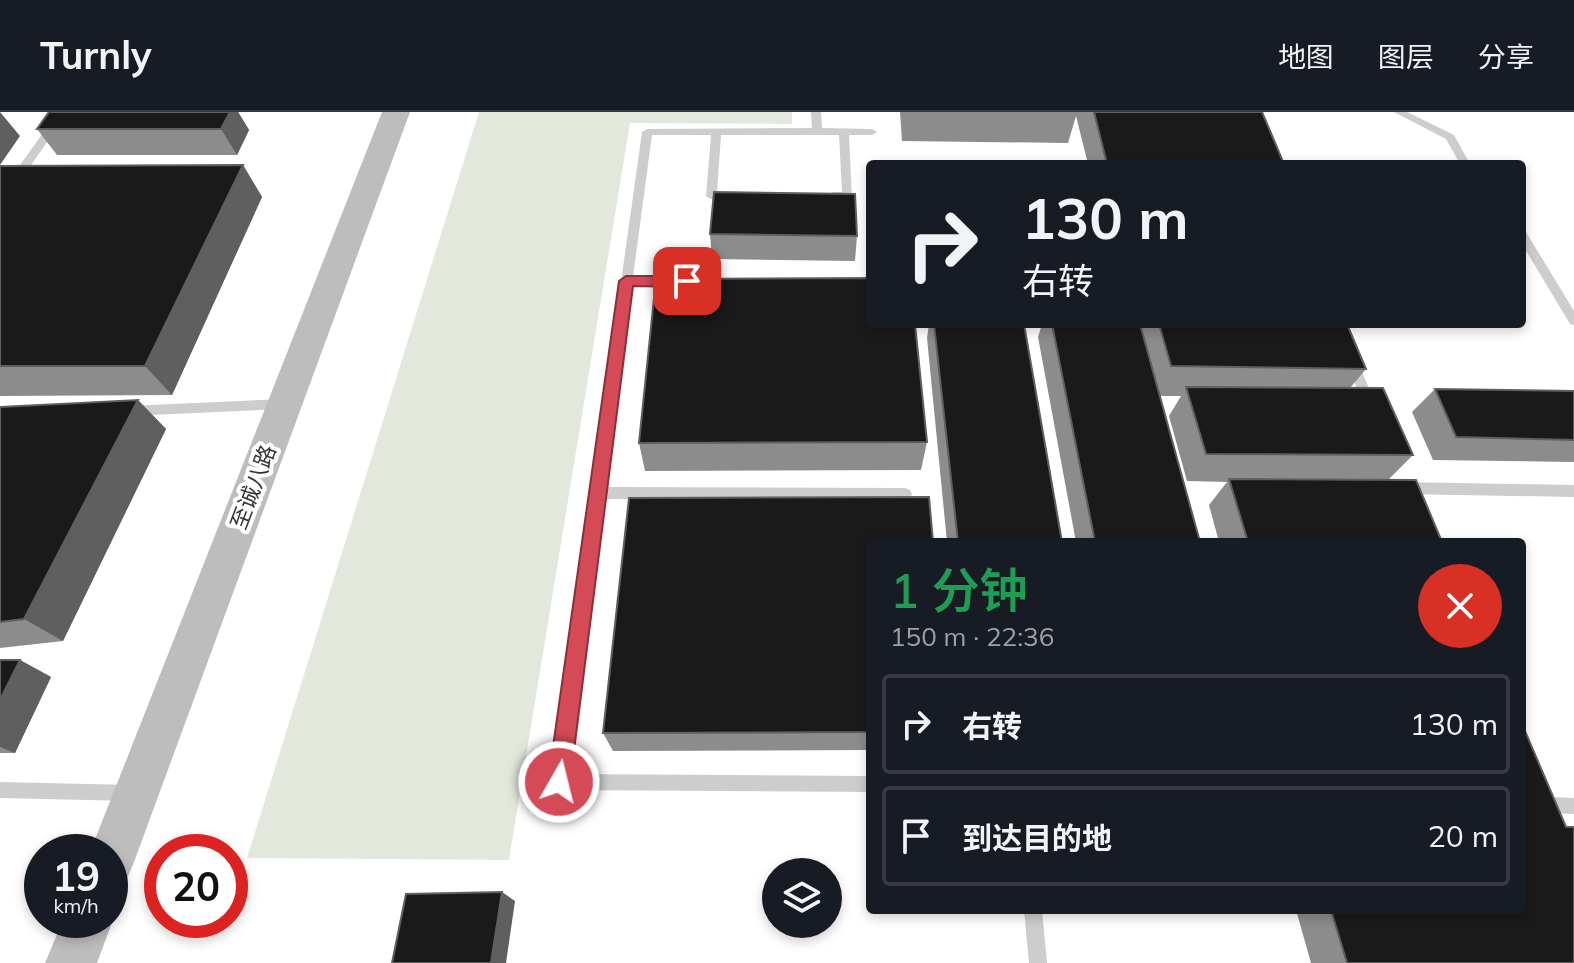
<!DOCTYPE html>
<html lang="zh">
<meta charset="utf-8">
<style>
body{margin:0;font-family:Mulish,"Noto Sans SC",sans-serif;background:#20242c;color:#f1f3f6;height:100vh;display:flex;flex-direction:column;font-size:30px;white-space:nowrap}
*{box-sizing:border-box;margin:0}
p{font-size:26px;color:#9ea1a6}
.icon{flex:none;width:44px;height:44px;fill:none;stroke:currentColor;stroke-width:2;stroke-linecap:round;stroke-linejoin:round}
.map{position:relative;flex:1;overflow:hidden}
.sheet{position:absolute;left:866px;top:426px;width:660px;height:376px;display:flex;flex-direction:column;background:#171b24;border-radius:8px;box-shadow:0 4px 12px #0003}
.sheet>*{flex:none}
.hud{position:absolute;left:866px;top:48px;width:660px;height:168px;border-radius:8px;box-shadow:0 4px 12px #0003;background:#171b24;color:#f1f3f6;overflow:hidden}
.buttons{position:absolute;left:762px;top:746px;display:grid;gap:16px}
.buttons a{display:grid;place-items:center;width:80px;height:80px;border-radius:50%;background:#171b24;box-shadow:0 4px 12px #0003;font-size:40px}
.speed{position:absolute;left:24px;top:722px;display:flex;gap:16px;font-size:40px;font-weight:700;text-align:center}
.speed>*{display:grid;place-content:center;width:104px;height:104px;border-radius:50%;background:#171b24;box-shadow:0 4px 12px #0003;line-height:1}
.speed small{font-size:20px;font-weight:400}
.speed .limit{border:12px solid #d22;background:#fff;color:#111}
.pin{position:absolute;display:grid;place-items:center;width:68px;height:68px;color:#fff;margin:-34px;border-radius:16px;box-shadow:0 4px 12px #0006}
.me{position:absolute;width:88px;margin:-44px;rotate:8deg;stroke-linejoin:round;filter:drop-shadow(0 0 6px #0008)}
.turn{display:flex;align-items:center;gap:28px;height:168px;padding:0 24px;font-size:36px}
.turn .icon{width:104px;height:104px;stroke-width:2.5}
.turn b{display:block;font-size:56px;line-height:68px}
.round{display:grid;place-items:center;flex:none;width:84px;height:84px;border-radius:42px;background:#20242c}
.head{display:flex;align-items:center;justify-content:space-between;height:136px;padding:0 24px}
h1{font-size:48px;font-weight:600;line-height:60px;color:#1e9e55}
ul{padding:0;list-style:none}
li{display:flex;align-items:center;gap:24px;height:100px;margin:0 16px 12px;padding:0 8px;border:4px solid #363941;border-radius:8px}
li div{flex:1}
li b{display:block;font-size:30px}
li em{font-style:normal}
header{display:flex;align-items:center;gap:48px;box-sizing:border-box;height:112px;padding:0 40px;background:#171b24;border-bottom:2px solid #363941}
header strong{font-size:38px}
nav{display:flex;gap:44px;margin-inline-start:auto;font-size:28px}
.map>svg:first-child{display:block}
.green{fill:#e3e8dd}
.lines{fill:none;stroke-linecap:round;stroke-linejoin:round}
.lane{fill:#cdcdcd;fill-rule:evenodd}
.secondary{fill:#bdbdbd;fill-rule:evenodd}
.wall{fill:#8c8c8c}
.shaded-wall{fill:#5f5f5f}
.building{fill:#1a1a1a;stroke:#5f5f5f;stroke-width:2}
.route{fill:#d44a56;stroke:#8a3038;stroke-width:2}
.labels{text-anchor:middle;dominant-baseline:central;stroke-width:8;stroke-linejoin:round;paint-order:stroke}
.street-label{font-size:22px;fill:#333;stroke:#fff}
</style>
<header>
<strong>Turnly</strong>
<nav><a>地图</a><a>图层</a><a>分享</a></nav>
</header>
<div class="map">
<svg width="1574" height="851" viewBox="0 0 1574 851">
<rect width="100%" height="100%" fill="#fff"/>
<!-- green -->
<path class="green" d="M479,0H792V12L630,11L509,748L247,746Z"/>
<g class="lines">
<!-- lane -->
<path class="lane" d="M58,0H68L4,92L0,93V81Z
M811,0H821L822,16L872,17L877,20L872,23H849L852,86L833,88L828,84L833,80H842L839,23H721L717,80L736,82L737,84C731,90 712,90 706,84L711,23H652L633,165H674L680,169L674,173H632L606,375L905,376L910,378L912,382L910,386L905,388L604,387L568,662L870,664V680L559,678L553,676L551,670L642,20L647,17L812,16Z
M1394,0H1407L1454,23L1470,52H1460L1446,27Z
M1522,119L1526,120L1574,199V213L1570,212L1522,132Z
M1352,245L1358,250L1376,293L1375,297H1365L1364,293L1346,250Z
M284,287L290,292L284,297L129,304L123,299L129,294Z
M1403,370L1574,373V385L1403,382L1398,380L1396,376L1398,372Z
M1522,666L1528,668L1534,684L1574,686V702L1529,700L1523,698Z
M0,670L132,673L138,675L140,681L138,687L132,689L0,686Z
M1024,798H1042L1047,851H1029Z"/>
<!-- secondary -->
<path class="secondary" d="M382,0H410L134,750L127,767L110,774V740H90Z
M110,800L113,808L97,851H45L63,808H110Z"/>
</g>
<!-- wall -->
<path class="wall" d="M49,0H238L249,18L237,43H57L37,17Z
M900,0H1262L1284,52H1088L1076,4L1068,31L902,29Z
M243,53L262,85L172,283L0,284V54Z
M710,122L857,124L855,149L712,147Z
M929,212H1024L1062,430H947L927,226Z
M1042,212H1347L1366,257L1350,276L1413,343L1388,368L1442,430H1219L1209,393L1227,370L1187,369L1169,304L1181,284H1160L1200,430H1076L1038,225Z
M1435,277L1574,279V350L1433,348L1412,300Z
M138,288L166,317L63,529L0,536V295Z
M927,330L921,358L645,359L639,331Z
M870,430V638L613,639L603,621Z
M0,548H20L51,565L15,641H0Z
M1296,798H1522L1574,851H1311Z"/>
<!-- shaded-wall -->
<path class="shaded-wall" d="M0,0L20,24L0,53Z
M230,0H238L249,18L237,43L221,17Z
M243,53L262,85L172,283L145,254Z
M138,288L166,317L63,529L24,507Z
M20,548L51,565L15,641L0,635V588Z
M502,780L515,789L506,851H491Z"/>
<!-- building -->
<path class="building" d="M49,0H230L221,17H37Z
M1094,0H1262L1284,52H1107Z
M915,50L1087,52H916Z
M243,53L145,254H0V54Z
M714,80L855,82L857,124L710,122Z
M870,166V212H915L927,330L639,331L656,167Z
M934,212H1024L1062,430H958Z
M1052,212H1140L1200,430H1095Z
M1159,212H1347L1366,257L1171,254Z
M1186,275L1383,276L1413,343L1206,342Z
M1435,277L1574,279V328L1456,325Z
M138,288L24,507L0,510V295Z
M1229,367L1416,368L1442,430H1248Z
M929,385L933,430H870V620L603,621L629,386Z
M0,548H20L0,588Z
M1522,612L1566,715H1574V851H1347L1331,798H1522Z
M502,780L491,851H392L406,782Z"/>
<!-- route -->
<path class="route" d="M626,164H687L695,169L687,175L633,174L570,670L567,678L559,681L551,678L548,670L619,169Z"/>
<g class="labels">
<!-- street labels -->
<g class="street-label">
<text transform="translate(253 375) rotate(-69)">至诚八路</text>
</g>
</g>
</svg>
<div class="buttons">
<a><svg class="icon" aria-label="layers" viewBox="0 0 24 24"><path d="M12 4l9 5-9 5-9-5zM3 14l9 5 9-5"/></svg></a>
</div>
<div class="speed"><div>19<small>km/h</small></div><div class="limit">20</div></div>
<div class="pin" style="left:687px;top:169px;background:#d93025"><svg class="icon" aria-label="arrive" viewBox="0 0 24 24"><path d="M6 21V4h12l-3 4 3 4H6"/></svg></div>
<svg class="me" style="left:559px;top:670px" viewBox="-20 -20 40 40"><circle r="17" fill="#d44a56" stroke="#fff" stroke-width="3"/><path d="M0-11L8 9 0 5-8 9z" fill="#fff"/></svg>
<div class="hud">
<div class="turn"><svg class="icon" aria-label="right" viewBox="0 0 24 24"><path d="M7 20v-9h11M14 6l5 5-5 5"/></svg><div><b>130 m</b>右转</div></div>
</div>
<section class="sheet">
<div class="head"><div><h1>1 分钟</h1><p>150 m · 22:36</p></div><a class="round" style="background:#d93025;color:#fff"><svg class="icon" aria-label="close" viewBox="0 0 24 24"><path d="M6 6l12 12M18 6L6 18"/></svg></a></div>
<ul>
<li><svg class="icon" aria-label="right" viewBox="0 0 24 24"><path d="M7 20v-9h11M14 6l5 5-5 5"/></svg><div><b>右转</b></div><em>130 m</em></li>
<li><svg class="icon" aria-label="arrive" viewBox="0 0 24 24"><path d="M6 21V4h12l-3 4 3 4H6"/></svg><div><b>到达目的地</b></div><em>20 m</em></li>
</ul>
</section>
</div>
